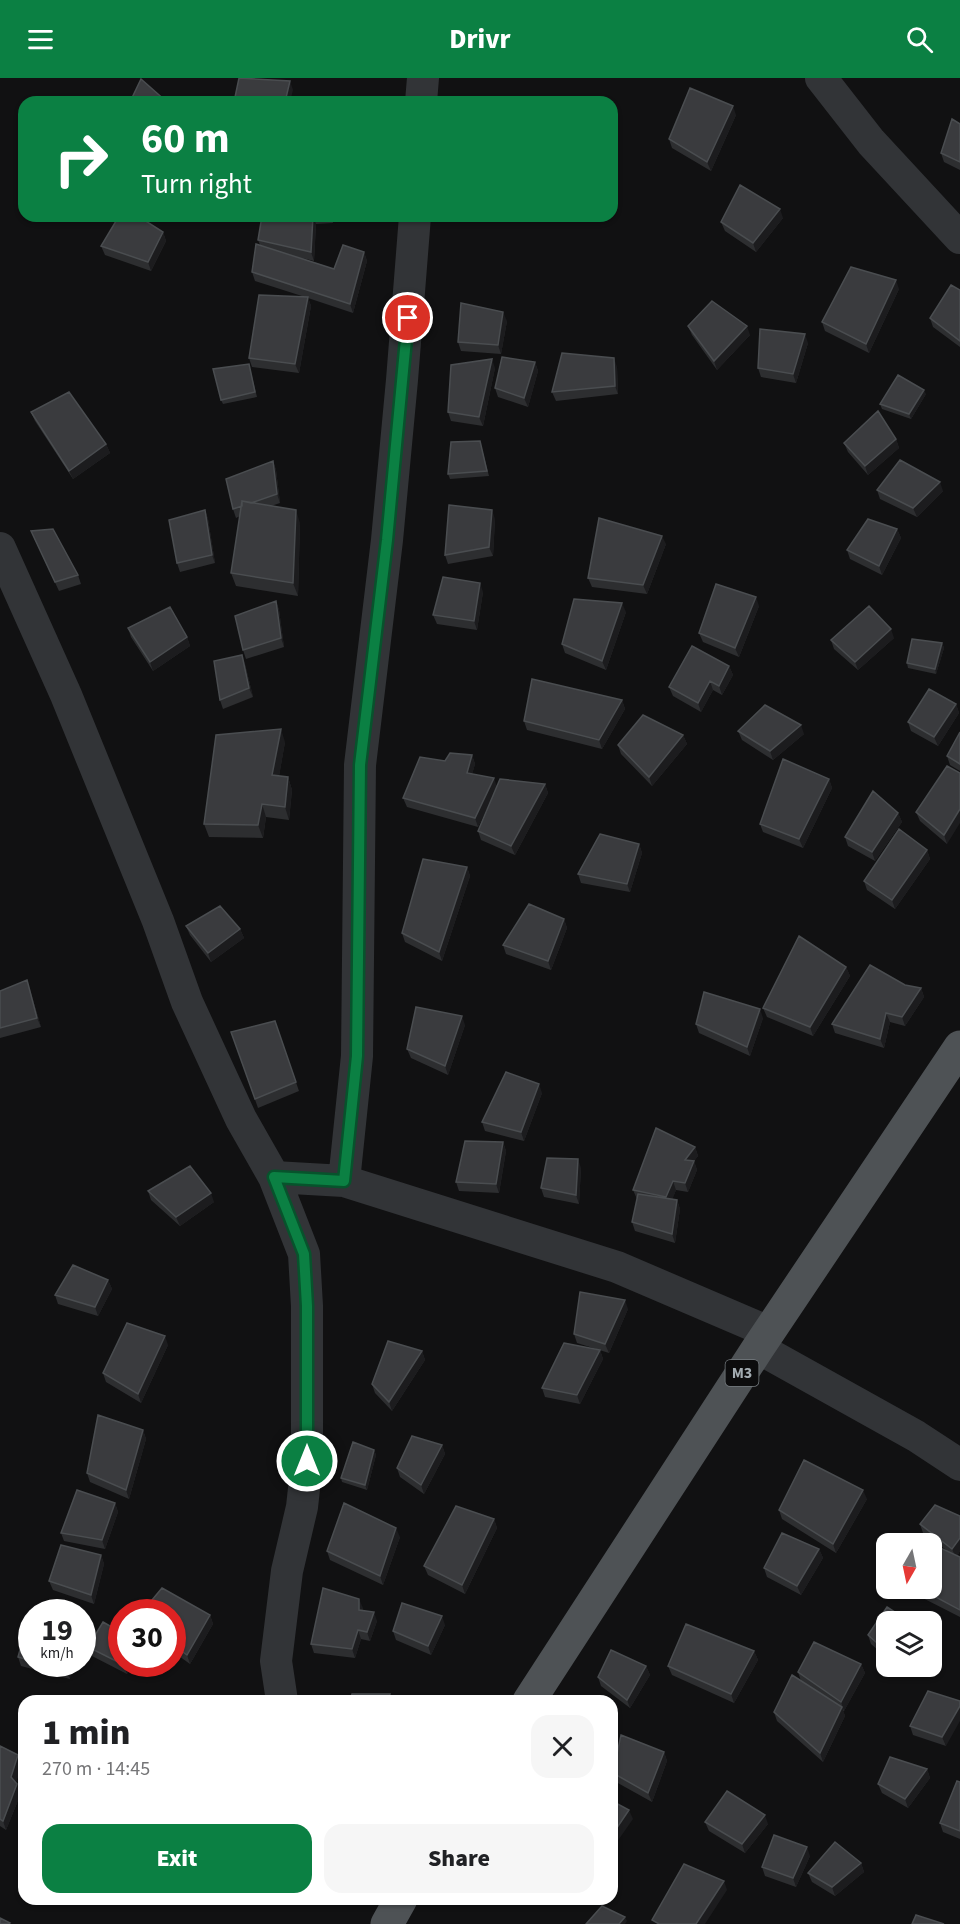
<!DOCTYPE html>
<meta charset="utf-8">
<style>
body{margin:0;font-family:"Source Sans 3",sans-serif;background:#f6f6f6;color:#202124;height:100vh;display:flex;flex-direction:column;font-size:22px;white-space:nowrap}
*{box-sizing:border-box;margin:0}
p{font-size:20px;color:#757577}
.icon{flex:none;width:33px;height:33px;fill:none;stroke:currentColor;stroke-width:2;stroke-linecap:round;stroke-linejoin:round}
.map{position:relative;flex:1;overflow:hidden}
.drawer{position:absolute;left:18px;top:1617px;width:600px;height:210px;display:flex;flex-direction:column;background:#fff;border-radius:18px;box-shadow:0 2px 4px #0004}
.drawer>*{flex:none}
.hud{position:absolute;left:18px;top:18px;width:600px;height:126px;border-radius:18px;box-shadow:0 2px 4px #0004;background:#0b8043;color:#fff;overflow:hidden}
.needle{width:39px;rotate:189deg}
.controls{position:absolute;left:876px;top:1455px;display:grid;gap:12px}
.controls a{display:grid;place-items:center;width:66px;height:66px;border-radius:12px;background:#fff;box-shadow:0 2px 4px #0004;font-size:30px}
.speed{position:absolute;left:18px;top:1521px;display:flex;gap:12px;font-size:30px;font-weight:700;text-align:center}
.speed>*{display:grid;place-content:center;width:78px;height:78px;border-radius:50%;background:#fff;box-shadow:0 2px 4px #0004;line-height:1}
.speed small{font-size:15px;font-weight:400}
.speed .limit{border:9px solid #d22;background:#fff;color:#111}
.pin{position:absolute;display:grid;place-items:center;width:51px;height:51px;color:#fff;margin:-26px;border:3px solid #fff;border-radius:50%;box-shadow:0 2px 6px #0007}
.me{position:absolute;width:66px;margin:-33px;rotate:0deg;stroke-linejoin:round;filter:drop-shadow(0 0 4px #0008)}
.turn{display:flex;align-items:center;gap:21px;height:126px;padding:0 24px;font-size:27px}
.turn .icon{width:78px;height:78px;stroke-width:2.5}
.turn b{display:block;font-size:42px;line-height:51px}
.round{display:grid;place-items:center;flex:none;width:63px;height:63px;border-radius:18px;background:#f6f6f6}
.headline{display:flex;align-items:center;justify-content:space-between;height:102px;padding:0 24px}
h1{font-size:36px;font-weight:800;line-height:45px}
.action{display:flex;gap:12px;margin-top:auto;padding:12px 24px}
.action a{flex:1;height:69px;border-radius:18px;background:#0b8043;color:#fff;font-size:24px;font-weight:800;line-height:69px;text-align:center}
.action a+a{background:#f6f6f6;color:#202124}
header{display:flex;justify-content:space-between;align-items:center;height:78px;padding:0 24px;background:#0b8043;color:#fff;font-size:27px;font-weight:800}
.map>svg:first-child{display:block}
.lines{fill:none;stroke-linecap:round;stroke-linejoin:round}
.street{stroke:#323437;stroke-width:32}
.primary{stroke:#4e5255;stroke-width:33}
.wall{fill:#2d2e30}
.shaded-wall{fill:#1c1c1e}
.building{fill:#3a3b3e;stroke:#4a4d50;stroke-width:1.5}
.route-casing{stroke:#07532c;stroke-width:15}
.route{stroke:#0b8043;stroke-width:10}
.labels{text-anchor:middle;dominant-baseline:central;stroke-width:6;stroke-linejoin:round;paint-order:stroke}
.shield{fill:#0c0c0d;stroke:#767c80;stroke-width:1.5}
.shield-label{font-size:16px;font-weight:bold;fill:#a3acb2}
</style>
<header><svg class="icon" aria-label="menu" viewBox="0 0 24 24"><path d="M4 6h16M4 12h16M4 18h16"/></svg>Drivr<svg class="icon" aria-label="search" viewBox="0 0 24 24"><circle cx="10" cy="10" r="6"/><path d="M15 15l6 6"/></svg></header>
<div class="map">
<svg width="960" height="1846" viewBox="0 0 960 1846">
<rect width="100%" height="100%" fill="#111112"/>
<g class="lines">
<!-- street -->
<path class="street" d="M821,0L871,64L960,160
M421,24L423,0
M415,138L402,302L387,462L360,687L357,978L344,1103L617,1189L769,1254
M0,470L66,617L158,843L187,924L241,1041L274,1099L304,1176L307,1228V1383L302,1429L287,1493L276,1583L282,1623
M274,1099L344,1103
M758,1270L916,1358L960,1387"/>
<!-- primary -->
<path class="primary" d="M529,1623L758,1270L960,969
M387,1846L401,1821"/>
</g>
<!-- wall -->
<path class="wall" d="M736,37L711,93L672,70L669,61Z
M960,46V92L944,84L941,75Z
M262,138H332L333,145L316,146L314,183L302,180L334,191L364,174L367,183L353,235L308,220L311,228L299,295L252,289L249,280L305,219L255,203L252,194L260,167L258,162Z
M783,140L756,174L725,153L721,144Z
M163,154L166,163L151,193L105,177L101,168Z
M899,211L869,275L825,253L822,244Z
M960,212V269L933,249L930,240Z
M507,243L501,276L461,273L458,264Z
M688,248L750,257L717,292L692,257Z
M808,265L796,305L761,299L758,290Z
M535,284L538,293L528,329L498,319L495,310Z
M249,286L257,319L223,326L221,322Z
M617,289L618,316L556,323L552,314Z
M495,290L483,348L451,343L448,334Z
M926,316L911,341L882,331L880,326Z
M31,334L106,366L110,375L73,401L35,343Z
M896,361L899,370L868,397L848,374L844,365Z
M480,363L489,398L450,401L448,396Z
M273,383L276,392L280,425L271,428L300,445L298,518L236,508L231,495L240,438L236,440L233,431Z
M877,412L943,413L917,439L880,421Z
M205,432L208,441L215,485L180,494L177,485Z
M495,441L493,478L448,486L445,477Z
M897,451L901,460L882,497L850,481L847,472Z
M31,453L78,497L81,506L59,513L35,462Z
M666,466L647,516L592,509L588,500Z
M483,514L477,552L437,546L433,537Z
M276,523L279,532L284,569L246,581L243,572Z
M759,528L739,579L703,564L699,555Z
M626,534L606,592L565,575L562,566Z
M128,550L187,559L190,568L153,593L131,559Z
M894,560L858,592L834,571L831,562Z
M942,565L944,570L936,596L908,590L907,585Z
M245,586L253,619L223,631L220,622Z
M729,588L733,597L722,617L713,612L701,634L673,618L669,609Z
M622,622L625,631L602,671L527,652L524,643Z
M956,626L959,635L938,668L911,653L908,644Z
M738,653L804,656L773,682L742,662Z
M960,654V693L950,687L947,678Z
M683,657L687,666L652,708L621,676L618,667Z
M285,664L279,698L288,699L292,712L289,742L266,739L263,760L209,759L204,746Z
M472,677L475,686L472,696L497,708L545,706L548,715L515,777L481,762L478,753L494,714L478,749L407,729L403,720L445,683Z
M960,695L947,766L920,743L916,734Z
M829,701L832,710L803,770L763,754L760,746Z
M898,735L902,744L875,783L848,768L845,759Z
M639,766L642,775L630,814L581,805L578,796Z
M927,772L930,781L895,831L867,812L864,803Z
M467,789L470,798L442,883L405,864L402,855Z
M564,841L567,850L551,892L506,876L503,867Z
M186,848L240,851L244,860L211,884L190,857Z
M846,889L850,898L813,958L767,939L763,930Z
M27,902L41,949L0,960V913Z
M905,907L921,910L924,919L905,948L890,944L884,970L835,955L832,946Z
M763,940L750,978L699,955L696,946Z
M275,943L299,1013L258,1030L231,954Z
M465,947L448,997L411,980L407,971Z
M542,1015L524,1063L485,1053L482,1044Z
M503,1064L506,1073L499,1115L459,1113L456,1104Z
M695,1069L698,1078L694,1083L697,1092L688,1114L676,1112L672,1121L677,1122L680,1131L675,1165L635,1153L632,1144L637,1121L633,1112Z
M581,1090L579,1126L544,1119L541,1110Z
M148,1113L214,1124L180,1148L151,1122Z
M108,1202L112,1211L98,1238L58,1226L55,1217Z
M628,1231L609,1275L577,1265L574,1256Z
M168,1267L141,1325L106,1304L103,1295Z
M600,1272L603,1281L580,1326L545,1319L542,1310Z
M422,1273L425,1282L392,1333L375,1315L372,1306Z
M143,1352L146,1361L129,1421L90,1404L87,1395Z
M442,1367L445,1376L424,1416L400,1399L397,1390Z
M374,1372L376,1377L367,1412L342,1404L341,1400Z
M867,1421L836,1475L782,1441L779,1432Z
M115,1425L118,1434L105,1471L64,1463L61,1455Z
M960,1438V1473L957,1478L960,1479V1539L907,1512L906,1510H932L946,1472L923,1455L920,1446Z
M494,1441L497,1450L465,1516L428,1497L424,1488Z
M400,1459L383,1507L330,1482L327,1473Z
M819,1471L823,1480L801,1517L767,1499L764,1490Z
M101,1477L104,1486L94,1526L53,1512L49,1503Z
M363,1530V1533L377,1543L370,1563L361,1561L355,1580L314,1575L311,1566Z
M172,1534L210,1537L213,1546L190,1586L172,1573Z
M32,1536V1586H71L70,1601L21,1588L18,1579Z
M886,1544V1579L871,1566L868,1557Z
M445,1547L431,1577L396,1562L393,1553Z
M88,1569L122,1586H133L127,1596L92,1578Z
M754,1573L758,1582L734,1625L672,1597L668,1588Z
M861,1586L865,1595L844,1633H843L845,1638L823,1684L777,1643L774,1634L801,1603L798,1594Z
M646,1588L650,1597L630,1630L601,1608L598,1599Z
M928,1613L946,1668L913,1657L910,1648Z
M0,1668L18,1677L22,1686L16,1704L21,1715L6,1752L0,1748Z
M664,1674L667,1683L652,1724L616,1704L613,1695Z
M927,1691L930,1700L908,1730L882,1715L878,1706Z
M960,1704V1761L943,1754L940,1745Z
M705,1744L768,1746L745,1775L709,1753Z
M810,1778L796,1809L765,1798L762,1789Z
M861,1785L864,1794L835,1818L812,1804L808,1795Z"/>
<!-- shaded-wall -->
<path class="shaded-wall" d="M290,3L293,12L290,24H285Z
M733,28L736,37L711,93L707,84Z
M780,131L783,140L756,174L753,165Z
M313,138L316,146L314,183L311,174Z
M163,154L166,163L151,193L148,184Z
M364,174L367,183L353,235L350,226Z
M896,202L899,211L869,275L866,266Z
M308,219L311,228L299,295L295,286Z
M503,234L507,243L501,276L498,267Z
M747,248L750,257L717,292L714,283Z
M805,256L808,265L796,305L793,296Z
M614,280L617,289L618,316L615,308Z
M492,281L495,290L483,348L479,339Z
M535,284L538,293L528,329L524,320Z
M924,312L926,316L911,341L909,336Z
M896,361L899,370L868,397L865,388Z
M106,366L110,375L73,401L69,393Z
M273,383L276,392L280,425L277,416Z
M940,404L943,413L917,439L913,430Z
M205,432L208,441L215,485L212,477Z
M296,432L300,445L298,518L293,505Z
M492,432L495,441L493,478L489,469Z
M897,451L901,460L882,497L879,488Z
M662,458L666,466L647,516L643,507Z
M480,505L483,514L477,552L474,543Z
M756,519L759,528L739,579L735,570Z
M276,523L279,532L284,569L281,560Z
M622,525L626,534L606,592L602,583Z
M891,551L894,560L858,592L855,584Z
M187,559L190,568L153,593L150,584Z
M942,565L944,570L936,596L935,591Z
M242,577L245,586L253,619L249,610Z
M729,588L733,597L722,617L719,608Z
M710,603L713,612L701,634L698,625Z
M622,622L625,631L602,671L599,662Z
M956,626L959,635L938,668L934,659Z
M801,647L804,656L773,682L770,673Z
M281,651L285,664L277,710L272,697Z
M683,657L687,666L652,708L649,699Z
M472,677L475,686L470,704L467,695Z
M288,699L292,712L289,742L285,729Z
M494,700L497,709L478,749L475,740Z
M829,701L832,710L803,770L799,761Z
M545,706L548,715L515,777L511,768Z
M262,726L266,739L263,760L258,747Z
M960,731V745L947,766L944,757Z
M898,735L902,744L875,783L872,774Z
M639,766L642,775L630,814L627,806Z
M927,772L930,781L895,831L892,822Z
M467,789L470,798L442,883L439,874Z
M564,841L567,850L551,892L548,883Z
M240,851L244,860L211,884L208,875Z
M846,889L850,898L813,958L810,949Z
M27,902L30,911L41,949L37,940Z
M921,910L924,919L905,948L902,939Z
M760,931L763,940L750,978L747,969Z
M886,935L890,944L884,970L880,961Z
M462,938L465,947L448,997L445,988Z
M539,1006L542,1015L524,1063L521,1054Z
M503,1064L506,1073L499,1115L496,1106Z
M695,1069L698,1078L688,1091L685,1082Z
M578,1081L581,1090L579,1126L576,1117Z
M694,1083L697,1092L688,1114L685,1105Z
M673,1103L676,1112L670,1128L666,1119Z
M211,1115L214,1124L180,1148L176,1139Z
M677,1122L680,1131L675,1165L672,1156Z
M108,1202L112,1211L98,1238L95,1229Z
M625,1222L628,1231L609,1275L605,1266Z
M165,1258L168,1267L141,1325L138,1316Z
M600,1272L603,1281L580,1326L577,1317Z
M422,1273L425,1282L392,1333L389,1324Z
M143,1352L146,1361L129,1421L126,1412Z
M442,1367L445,1376L424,1416L421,1407Z
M374,1372L376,1377L367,1412L365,1407Z
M863,1412L867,1421L836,1475L833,1466Z
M115,1425L118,1434L105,1471L102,1462Z
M494,1441L497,1450L465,1516L462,1507Z
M396,1450L400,1459L383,1507L380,1498Z
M960,1460V1473L956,1480L952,1471Z
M819,1471L823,1480L801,1517L797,1508Z
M101,1477L104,1486L94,1526L91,1517Z
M359,1521L363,1530V1541L359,1532Z
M374,1534L377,1543L370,1563L367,1554Z
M210,1537L213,1546L190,1586L187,1577Z
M442,1538L445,1547L431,1577L428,1568Z
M358,1552L361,1561L355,1580L352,1571Z
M754,1573L758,1582L734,1625L731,1616Z
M67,1586H71L70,1601L66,1592Z
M125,1586H133L127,1596L124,1587Z
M861,1586L865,1595L844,1633L841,1624Z
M646,1588L650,1597L630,1630L627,1622Z
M960,1628V1643L946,1668L942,1659Z
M842,1629L845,1638L823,1684L820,1675Z
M664,1674L667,1683L652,1724L648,1715Z
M18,1677L22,1686L15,1708L11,1699Z
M927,1691L930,1700L908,1730L905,1721Z
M17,1706L21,1715L6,1752L3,1743Z
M629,1732L633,1741L612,1771V1757Z
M765,1737L768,1746L745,1775L742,1766Z
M807,1769L810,1778L796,1809L793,1800Z
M861,1785L864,1794L835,1818L832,1809Z
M724,1803L727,1812L705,1846H696Z
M625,1839L627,1843L625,1846H619Z"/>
<!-- building -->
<path class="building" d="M239,0L290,3L285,24H234Z
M141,1L167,24H130Z
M690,10L733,28L707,84L669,61Z
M952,41L960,46V84L941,75Z
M740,107L780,131L753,165L721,144Z
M119,138H138L163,154L148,184L101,168Z
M262,138H313L311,174L258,162Z
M256,166L334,191L343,167L364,174L350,226L252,194Z
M851,189L896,202L866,266L822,244Z
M951,207L960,212V263L930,240Z
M259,217L308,219L295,286L249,280Z
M712,223L747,248L714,283L688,248Z
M461,225L503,234L498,267L458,264Z
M760,251L805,256L793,296L758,290Z
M562,275L614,280L615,308L552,314Z
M502,279L535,284L524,320L495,310Z
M492,281L479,339L448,334L451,287Z
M249,286L255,314L221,322L213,291Z
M898,297L924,312L909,336L880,326Z
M69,314L106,366L69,393L31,334Z
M878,333L896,361L865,388L844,365Z
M480,363L487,393L448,396L451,364Z
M900,382L940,404L913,430L877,412Z
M273,383L277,416L251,425L242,423V428L233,431L226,401Z
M242,423L296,432L293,505L231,495Z
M449,427L492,432L489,469L445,477Z
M205,432L212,477L177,485L169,442Z
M599,440L662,458L643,507L588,500Z
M868,441L897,451L879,488L847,472Z
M53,451L78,497L55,504L31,453Z
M443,499L480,505L474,543L433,537Z
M716,506L756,519L735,570L699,555Z
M574,521L622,525L602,583L562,566Z
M276,523L281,560L243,572L235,538Z
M869,528L891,551L855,584L831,562Z
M170,529L187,559L150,584L128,550Z
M912,561L942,565L935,591L907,585Z
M692,568L729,588L719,608L710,603L698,625L669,609Z
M242,577L249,610L220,622L214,583Z
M532,601L622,622L599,662L524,643Z
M929,611L956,626L934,659L908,644Z
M765,627L801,647L770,673L738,653Z
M643,637L683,657L649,699L618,667Z
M281,651L272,697L288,699L285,729L262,726L258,747L204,746L216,657Z
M960,654V686L947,678Z
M450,675L472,677L467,695L494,700L475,740L403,720L420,679L445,683Z
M783,681L829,701L799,761L760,746Z
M947,688L960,695V731L944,757L916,734Z
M500,701L545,706L511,768L478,753Z
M873,713L898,735L872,774L845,759Z
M899,751L927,772L892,822L864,803Z
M600,756L639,766L627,806L578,796Z
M423,781L467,789L439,874L402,855Z
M529,826L564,841L548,883L503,867Z
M220,828L240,851L208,875L186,848Z
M799,858L846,889L810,949L763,930Z
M870,887L905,907L921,910L902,939L886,935L880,961L832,946Z
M27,902L37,940L0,950V913Z
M704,914L760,931L747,969L696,946Z
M416,929L462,938L445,988L407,971Z
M275,943L296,1004L255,1021L231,954Z
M506,994L539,1006L521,1054L482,1044Z
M656,1050L695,1069L685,1082L694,1083L685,1105L673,1103L666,1119L633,1112Z
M465,1063L503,1064L496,1106L456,1104Z
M547,1080L578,1081L576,1117L541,1110Z
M190,1088L211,1115L176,1139L148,1113Z
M638,1116L677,1122L672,1156L632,1144Z
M73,1187L108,1202L95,1229L55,1217Z
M580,1214L625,1222L605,1266L574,1256Z
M127,1245L165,1258L138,1316L103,1295Z
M388,1263L422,1273L389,1324L372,1306Z
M564,1265L600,1272L577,1317L542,1310Z
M98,1337L143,1352L126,1412L87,1395Z
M412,1358L442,1367L421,1407L397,1390Z
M353,1364L374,1372L365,1407L341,1400Z
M804,1382L863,1412L833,1466L779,1432Z
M77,1412L115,1425L102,1462L61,1455Z
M344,1425L396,1450L380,1498L327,1473Z
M935,1427L960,1438V1460L952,1471L920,1446Z
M456,1428L494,1441L462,1507L424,1488Z
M782,1455L819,1471L797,1508L764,1490Z
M921,1461L960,1479V1532L919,1510H932V1466H919Z
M61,1467L101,1477L91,1517L49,1503Z
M162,1510L210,1537L187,1577L172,1566V1534H142Z
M323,1510L359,1521V1532L374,1534L367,1554L358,1552L352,1571L311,1566Z
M402,1525L442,1538L428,1568L393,1553Z
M887,1529L910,1544H886V1573L868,1557Z
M30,1536H32V1583L18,1579Z
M103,1544L122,1555V1586H125L124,1587L88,1569Z
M686,1546L754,1573L731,1616L668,1588Z
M814,1564L861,1586L841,1624L798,1594Z
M611,1572L646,1588L627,1622L598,1599Z
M41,1586H67L66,1592Z
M792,1597L842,1629L820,1675L774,1634Z
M928,1613L960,1623V1628L942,1659L910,1648Z
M352,1616H390L388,1623H350Z
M621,1657L664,1674L648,1715L613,1695Z
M0,1668L18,1677L11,1699L17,1706L3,1743L0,1741Z
M890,1679L927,1691L905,1721L878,1706Z
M957,1703L960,1704V1753L940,1745Z
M727,1713L765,1737L742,1766L705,1744Z
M612,1723L629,1732L612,1757Z
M774,1757L807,1769L793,1800L762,1789Z
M835,1764L861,1785L832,1809L808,1795Z
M684,1786L724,1803L696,1846H659L652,1842Z
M602,1828L625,1839L619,1846H586Z
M916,1837L944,1846H912Z
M0,1840L10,1845L9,1846H0Z"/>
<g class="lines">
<!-- route casing -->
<g class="route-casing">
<path id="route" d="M307,1383V1228L304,1176L274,1099L344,1103L357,978L360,687L387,462L408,240"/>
</g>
<!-- route -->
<use href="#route" class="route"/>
</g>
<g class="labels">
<!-- shield labels -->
<rect class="shield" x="725.5" y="1282" width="33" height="26" rx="4.5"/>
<g class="shield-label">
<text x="742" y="1295">M3</text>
</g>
</g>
</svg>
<div class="controls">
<a><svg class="needle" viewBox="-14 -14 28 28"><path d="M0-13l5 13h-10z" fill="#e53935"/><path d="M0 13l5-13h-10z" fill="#757577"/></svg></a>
<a><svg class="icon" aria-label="layers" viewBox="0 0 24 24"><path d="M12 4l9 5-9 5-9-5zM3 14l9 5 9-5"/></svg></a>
</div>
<div class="speed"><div>19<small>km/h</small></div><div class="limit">30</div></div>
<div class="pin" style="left:408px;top:240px;background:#d93025"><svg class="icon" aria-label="arrive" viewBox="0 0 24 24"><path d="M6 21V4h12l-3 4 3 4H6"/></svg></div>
<svg class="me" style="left:307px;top:1383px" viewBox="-20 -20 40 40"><circle r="17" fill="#0b8043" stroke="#fff" stroke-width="3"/><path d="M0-11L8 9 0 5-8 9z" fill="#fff"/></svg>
<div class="hud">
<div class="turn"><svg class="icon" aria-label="right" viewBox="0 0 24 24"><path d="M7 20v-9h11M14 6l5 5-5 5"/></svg><div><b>60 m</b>Turn right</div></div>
</div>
<section class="drawer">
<div class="headline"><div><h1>1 min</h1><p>270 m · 14:45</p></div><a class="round"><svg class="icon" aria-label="close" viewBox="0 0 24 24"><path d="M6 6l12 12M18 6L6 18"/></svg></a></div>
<div class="action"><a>Exit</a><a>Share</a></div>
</section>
</div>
